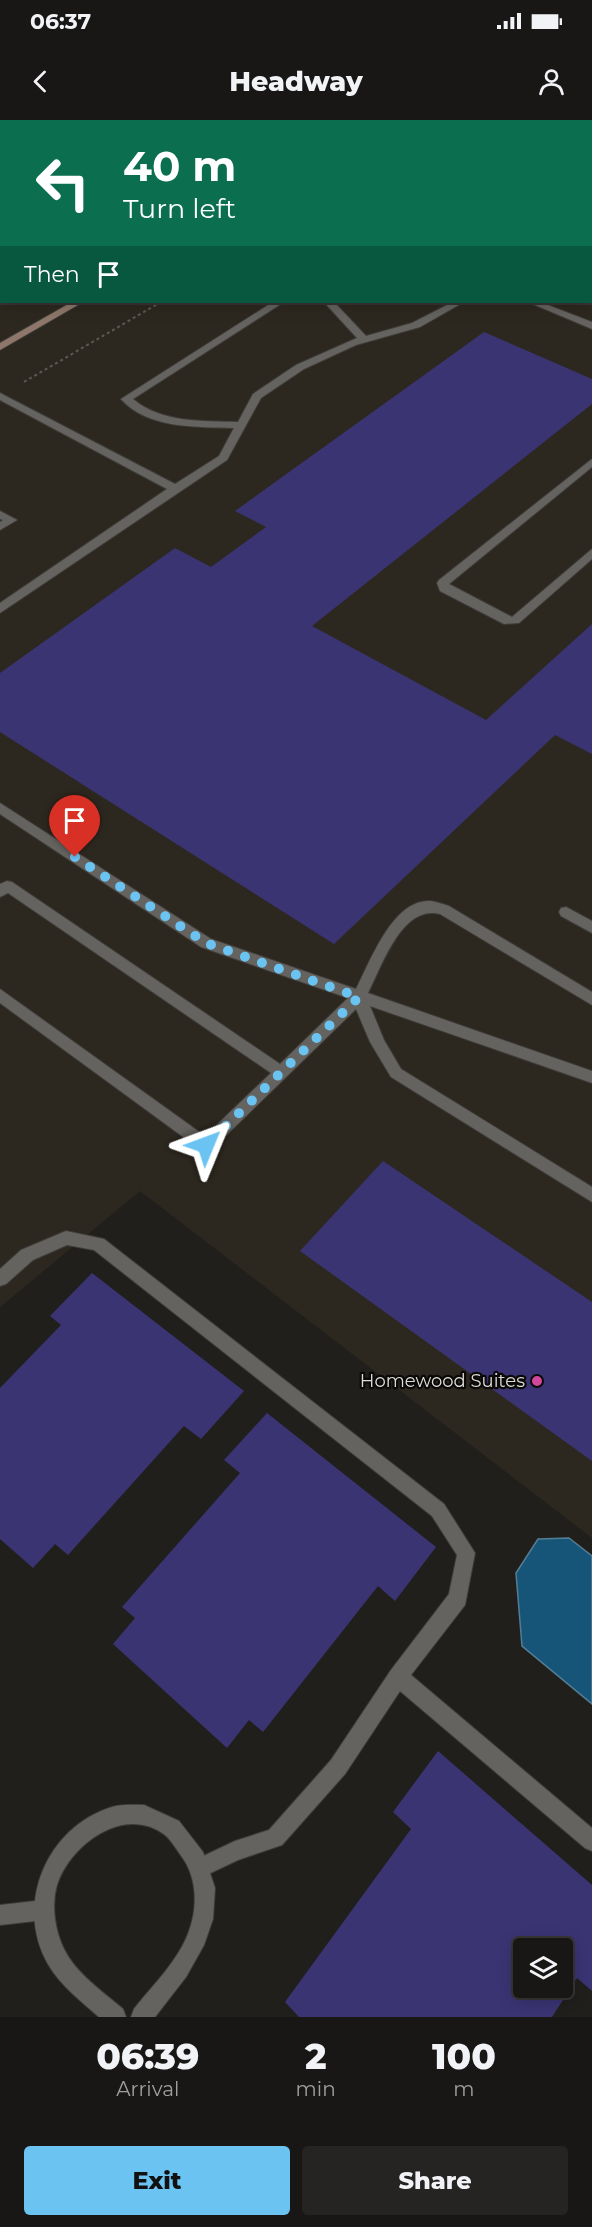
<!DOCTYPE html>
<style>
body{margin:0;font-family:Montserrat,sans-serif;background:#262422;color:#f1f3f6;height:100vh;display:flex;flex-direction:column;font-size:22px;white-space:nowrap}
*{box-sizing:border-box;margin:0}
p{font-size:20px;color:#9f9fa0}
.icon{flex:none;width:33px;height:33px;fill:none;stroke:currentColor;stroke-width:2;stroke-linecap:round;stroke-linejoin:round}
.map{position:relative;height:1897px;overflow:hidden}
.sheet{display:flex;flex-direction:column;background:#191715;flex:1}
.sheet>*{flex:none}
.guide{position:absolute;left:0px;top:0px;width:592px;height:183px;box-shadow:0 3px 15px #0003,0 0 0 2px #373634;background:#0b6e4f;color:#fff;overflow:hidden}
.tools{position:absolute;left:513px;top:1818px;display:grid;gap:12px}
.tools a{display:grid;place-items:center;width:60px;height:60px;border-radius:6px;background:#191715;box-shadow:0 3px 15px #0003,0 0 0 2px #373634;font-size:30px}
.pin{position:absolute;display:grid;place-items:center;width:51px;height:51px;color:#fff;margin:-62px -26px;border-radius:50% 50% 50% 0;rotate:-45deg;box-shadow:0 0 6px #0007}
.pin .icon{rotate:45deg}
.me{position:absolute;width:66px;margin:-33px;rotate:46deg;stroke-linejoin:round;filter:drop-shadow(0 0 4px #0008)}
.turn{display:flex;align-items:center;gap:21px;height:126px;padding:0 24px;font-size:27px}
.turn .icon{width:78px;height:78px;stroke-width:2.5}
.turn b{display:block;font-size:42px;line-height:51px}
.then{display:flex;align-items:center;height:57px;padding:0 24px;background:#0003;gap:12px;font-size:22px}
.eta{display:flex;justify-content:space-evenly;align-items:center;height:102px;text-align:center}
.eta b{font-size:36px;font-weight:800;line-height:42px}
.button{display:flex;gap:12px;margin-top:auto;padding:12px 24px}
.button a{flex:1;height:69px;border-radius:6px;background:#6bc3f2;color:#111;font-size:24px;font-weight:800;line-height:69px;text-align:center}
.button a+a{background:#262422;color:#f1f3f6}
.status{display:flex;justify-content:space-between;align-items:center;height:42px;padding:0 30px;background:#191715;direction:ltr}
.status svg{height:16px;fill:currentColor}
header{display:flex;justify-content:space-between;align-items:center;height:78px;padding:0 24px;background:#191715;font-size:27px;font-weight:800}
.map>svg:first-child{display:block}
.built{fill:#2d281f;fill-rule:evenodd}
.medical{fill:#34211f}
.water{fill:#175578;stroke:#537e95;stroke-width:1.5}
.building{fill:#3a3473;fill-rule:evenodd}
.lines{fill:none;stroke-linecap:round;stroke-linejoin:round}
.service-casing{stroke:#3e3c39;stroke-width:2}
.minor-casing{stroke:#3e3c39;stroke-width:2}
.secondary-casing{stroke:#3e3c39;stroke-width:2}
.path{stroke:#5b5956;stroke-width:2;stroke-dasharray:3 3;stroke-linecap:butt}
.service{fill:#65635f;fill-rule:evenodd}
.minor{fill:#65635f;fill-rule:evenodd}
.secondary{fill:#8e776a;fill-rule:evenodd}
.route{stroke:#6bc3f2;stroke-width:10;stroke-dasharray:0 18}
.hotel-dot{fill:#d1479c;stroke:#0a0908;stroke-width:2}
.labels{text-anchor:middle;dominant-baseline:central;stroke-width:4.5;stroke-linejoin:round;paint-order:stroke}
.poi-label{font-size:18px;fill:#deddda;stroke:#0a0908;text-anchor:end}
</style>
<div class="status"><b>06:37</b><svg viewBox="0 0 49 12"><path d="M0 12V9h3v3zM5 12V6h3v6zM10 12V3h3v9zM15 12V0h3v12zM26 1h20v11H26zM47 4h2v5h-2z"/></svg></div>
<header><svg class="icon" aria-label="back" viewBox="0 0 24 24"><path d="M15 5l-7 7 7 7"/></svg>Headway<svg class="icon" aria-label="person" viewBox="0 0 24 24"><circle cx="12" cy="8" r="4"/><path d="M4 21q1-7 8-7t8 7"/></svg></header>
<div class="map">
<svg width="592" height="1897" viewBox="0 0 592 1897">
<rect width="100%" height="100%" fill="#211f1c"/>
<!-- built -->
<path class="built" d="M0,0H592V1418L140,1071L0,1187ZM2,2H591V182H2Z"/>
<!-- medical -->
<path class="medical" d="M0,0H326L2,2L0,178Z"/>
<!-- water -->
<path class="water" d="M569,1418L592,1436V1584L522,1526L516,1453L538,1419Z"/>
<!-- building -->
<path class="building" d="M484,212L592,259V284L312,506L486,600L592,504V634L555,615L334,824L0,612V553L175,428L211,447L266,407L235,391Z
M383,1041L592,1182V1341L300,1131Z
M92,1153L244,1271L201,1319L184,1306L68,1435L55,1424L33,1448L0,1419V1268L61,1205L50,1196Z
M267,1293L436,1427L395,1481L378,1466L263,1612L249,1600L227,1628L113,1524L135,1498L122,1487L240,1353L224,1340Z
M438,1631L592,1765V1871L577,1858L552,1897H299L285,1882L411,1709L393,1692ZM524,1828H562V1868H524Z"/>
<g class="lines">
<!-- service casing -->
<g class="service-casing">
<path id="service" d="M13,0H23L24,2H14Z
M130,0H140L141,2H131Z
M235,0H246L247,2H236Z
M257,0H267L256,2Z
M527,0H537L526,2Z
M591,5H592V11H591Z
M591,35H592V41H591Z
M0,37L2,38V44L0,43Z
M0,90L2,91V97L0,96Z
M591,100H592L591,107Z
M0,139H2V145H0Z
M273,182H284L133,279C161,303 203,301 238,302L253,274L296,245L357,218L324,182H334L366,216L412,203L453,182H464L420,207L356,225L304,249L261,278L227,340L0,493V483L167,369L0,280V273L175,364L219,336L234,308C198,307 147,309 121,279Z
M528,182H540L592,202V209Z
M592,339V347L449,464L512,497L592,429V439L519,503L504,504L440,471L437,463L439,460Z
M0,391L17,400L0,410V402L3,400L0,399Z
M0,683L211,819L356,869C370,842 393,778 431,781C437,782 443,784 449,786L592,872V885L440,794C402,784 382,846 368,873L592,951V963L370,886L384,920L401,949L592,1067V1082L391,957L370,922L356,889L211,1030L206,1032L201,1030L0,883V869L205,1016L271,953L8,773L0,777V764L7,761L12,762L280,944L348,878L201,827L0,694Z
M566,787L592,801V813L561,796L559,792L561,788Z
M66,1111L104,1119L444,1384L475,1433L465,1485L411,1555L592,1708V1731L585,1728L400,1571L345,1654L282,1725L238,1740L200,1758L193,1755L190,1748L193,1741L235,1721L269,1710L331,1640L391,1550L449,1474L457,1435L432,1396L94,1130L67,1125L33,1140L6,1164L0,1166V1149L21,1130Z
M44,1780L51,1783L54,1790L51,1797L44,1800L0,1805V1785Z"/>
</g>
<!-- minor casing -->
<g class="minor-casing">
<path id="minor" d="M144,1685L179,1701L203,1732L215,1768L213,1799L204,1825L186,1857L155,1897H131L134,1889C153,1865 179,1840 189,1811C198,1787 197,1757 182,1737C177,1730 171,1720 165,1715C125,1684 70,1724 57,1765C51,1785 55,1812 65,1831C77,1854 103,1872 123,1889L126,1897H99C81,1881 60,1865 48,1844C14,1784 47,1707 112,1687C121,1684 134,1685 144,1685Z"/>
</g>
<!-- secondary casing -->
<g class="secondary-casing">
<path id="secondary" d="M388,0H398L387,2Z
M72,182H83L0,230V223Z"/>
</g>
<!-- path -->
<path class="path" d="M464,2L467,0
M24,262L161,182"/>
<!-- service -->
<use href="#service" class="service"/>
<!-- minor -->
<use href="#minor" class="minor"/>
<!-- secondary -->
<use href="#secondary" class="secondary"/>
</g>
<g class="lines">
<!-- route -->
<path class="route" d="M75,737L206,823L359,877L206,1025"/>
</g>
<!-- markers -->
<circle class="hotel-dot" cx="537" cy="1261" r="6"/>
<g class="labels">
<!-- poi labels -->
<g class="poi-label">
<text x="525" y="1261">Homewood Suites</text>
</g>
</g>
</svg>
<div class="tools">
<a><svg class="icon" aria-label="layers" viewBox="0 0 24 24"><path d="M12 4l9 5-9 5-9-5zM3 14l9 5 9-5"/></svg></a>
</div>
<div class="pin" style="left:75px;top:737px;background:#d93025"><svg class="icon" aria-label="arrive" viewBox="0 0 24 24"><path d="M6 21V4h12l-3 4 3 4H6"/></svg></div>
<svg class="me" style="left:206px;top:1025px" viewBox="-20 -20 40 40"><path d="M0-17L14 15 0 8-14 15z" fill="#6bc3f2" stroke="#fff" stroke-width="4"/></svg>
<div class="guide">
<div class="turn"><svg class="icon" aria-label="left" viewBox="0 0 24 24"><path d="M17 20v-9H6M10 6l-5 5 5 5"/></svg><div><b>40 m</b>Turn left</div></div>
<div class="then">Then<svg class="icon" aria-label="arrive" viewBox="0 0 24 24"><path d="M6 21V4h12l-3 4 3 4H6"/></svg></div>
</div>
</div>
<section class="sheet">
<div class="eta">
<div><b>06:39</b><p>Arrival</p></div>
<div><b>2</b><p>min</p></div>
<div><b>100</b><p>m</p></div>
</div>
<div class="button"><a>Exit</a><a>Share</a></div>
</section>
